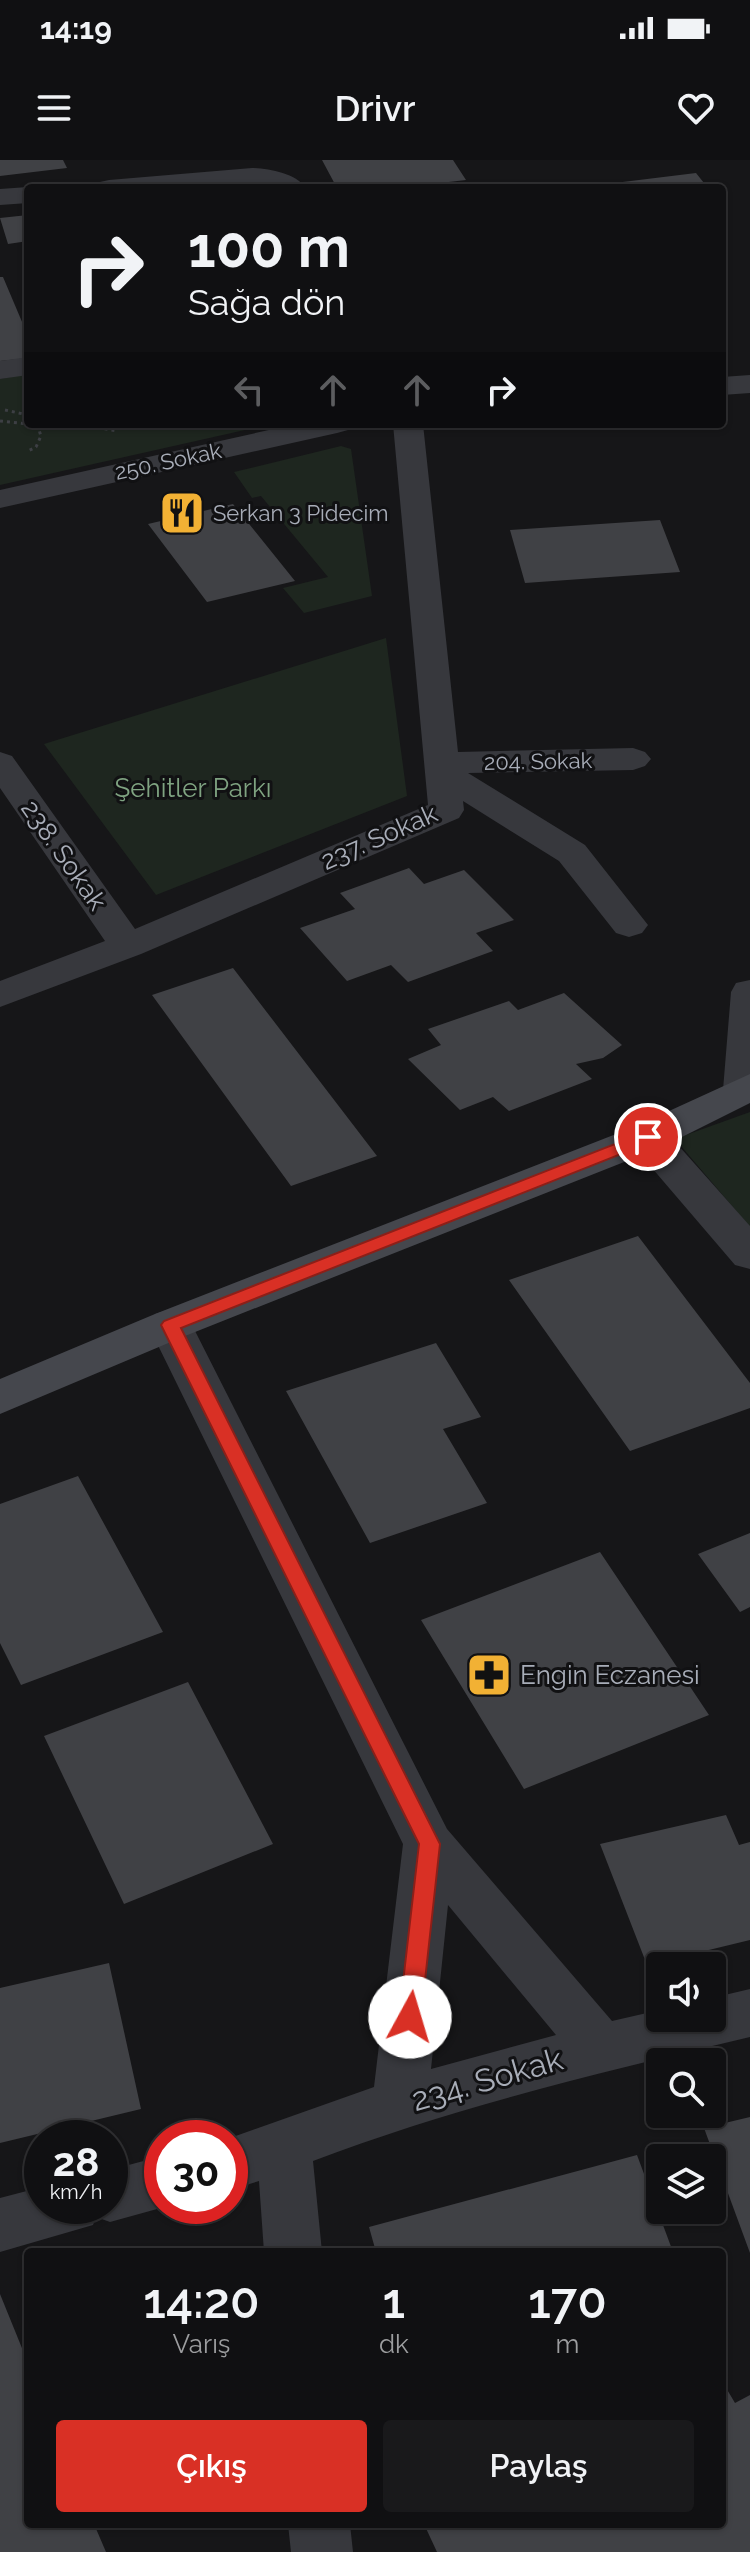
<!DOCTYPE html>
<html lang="tr">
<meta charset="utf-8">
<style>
body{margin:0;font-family:Raleway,sans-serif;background:#19191b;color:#f1f3f6;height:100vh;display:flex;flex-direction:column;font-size:30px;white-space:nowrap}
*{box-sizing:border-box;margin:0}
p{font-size:26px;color:#9c9d9f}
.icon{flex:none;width:44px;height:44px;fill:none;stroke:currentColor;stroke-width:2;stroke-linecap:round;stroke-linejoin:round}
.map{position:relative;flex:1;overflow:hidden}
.sheet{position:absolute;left:24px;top:2088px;width:702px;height:280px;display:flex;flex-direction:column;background:#101012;border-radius:8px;box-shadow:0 2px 6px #0004,0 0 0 2px #303032}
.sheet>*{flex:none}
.hud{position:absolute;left:24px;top:24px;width:702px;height:244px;border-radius:8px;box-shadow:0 2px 6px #0004,0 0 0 2px #303032;background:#101012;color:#f1f3f6;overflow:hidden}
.buttons{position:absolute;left:646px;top:1792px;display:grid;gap:16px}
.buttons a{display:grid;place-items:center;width:80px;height:80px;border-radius:8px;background:#101012;box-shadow:0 2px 6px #0004,0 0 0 2px #303032;font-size:40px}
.speed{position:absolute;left:24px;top:1960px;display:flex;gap:16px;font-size:40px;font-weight:700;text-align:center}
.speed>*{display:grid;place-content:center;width:104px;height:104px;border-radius:50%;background:#101012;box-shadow:0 2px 6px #0004,0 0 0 2px #303032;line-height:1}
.speed small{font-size:20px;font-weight:400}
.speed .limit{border:12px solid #d22;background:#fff;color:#111}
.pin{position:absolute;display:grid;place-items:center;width:68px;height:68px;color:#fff;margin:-34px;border:4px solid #fff;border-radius:50%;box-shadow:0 2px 8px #0007}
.me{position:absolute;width:88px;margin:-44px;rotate:6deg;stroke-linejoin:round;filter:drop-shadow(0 0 6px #0008)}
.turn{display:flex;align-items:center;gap:28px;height:168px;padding:0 32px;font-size:36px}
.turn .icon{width:104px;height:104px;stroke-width:2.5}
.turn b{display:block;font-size:56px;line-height:68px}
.lanes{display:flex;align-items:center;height:76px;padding:0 32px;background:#0003;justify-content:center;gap:40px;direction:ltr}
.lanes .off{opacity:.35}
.eta{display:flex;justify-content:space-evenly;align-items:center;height:136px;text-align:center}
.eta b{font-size:48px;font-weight:600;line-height:56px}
.action{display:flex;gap:16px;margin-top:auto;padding:16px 32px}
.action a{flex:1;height:92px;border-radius:8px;background:#d93025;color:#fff;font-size:32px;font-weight:600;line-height:92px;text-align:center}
.action a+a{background:#19191b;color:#f1f3f6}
.status{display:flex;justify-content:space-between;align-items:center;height:56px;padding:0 40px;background:#101012;direction:ltr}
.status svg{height:22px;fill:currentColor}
header{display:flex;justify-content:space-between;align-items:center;height:104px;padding:0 32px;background:#101012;font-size:36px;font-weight:600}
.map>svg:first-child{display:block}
.green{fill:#1e261f}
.building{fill:#404145}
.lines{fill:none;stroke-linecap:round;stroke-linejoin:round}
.path{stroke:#3d3f44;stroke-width:3;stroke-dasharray:3 4;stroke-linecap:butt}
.street{fill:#37383d;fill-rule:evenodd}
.secondary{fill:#45474d;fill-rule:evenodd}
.route{fill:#d93025;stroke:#8d1f18;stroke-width:2}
.labels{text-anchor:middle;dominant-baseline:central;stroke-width:6;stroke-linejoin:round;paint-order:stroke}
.far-street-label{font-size:22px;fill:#a8adb8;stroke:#111113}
.far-poi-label{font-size:22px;fill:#a8adb8;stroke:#111113;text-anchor:start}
.park-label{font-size:26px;fill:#7fa381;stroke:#111113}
.street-label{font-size:26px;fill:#a8adb8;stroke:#111113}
.poi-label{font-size:26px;fill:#a8adb8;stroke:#111113;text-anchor:start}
.near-street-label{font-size:32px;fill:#a8adb8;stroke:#111113}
</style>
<div class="status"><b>14:19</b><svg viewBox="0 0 49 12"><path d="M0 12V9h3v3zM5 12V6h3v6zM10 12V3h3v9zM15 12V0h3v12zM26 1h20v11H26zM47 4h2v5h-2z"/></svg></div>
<header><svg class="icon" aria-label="menu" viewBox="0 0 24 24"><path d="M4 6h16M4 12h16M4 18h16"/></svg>Drivr<svg class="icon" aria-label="heart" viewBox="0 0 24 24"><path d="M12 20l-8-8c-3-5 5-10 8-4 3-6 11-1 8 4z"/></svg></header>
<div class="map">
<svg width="750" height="2392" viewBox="0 0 750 2392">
<rect width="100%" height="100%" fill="#161618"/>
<!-- green -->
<path class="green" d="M28,214V264H272L0,325V219Z
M341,286L351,289L372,436L304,453L283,428L328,417L261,336L252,338L234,312Z
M386,478L407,636L156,735L44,584Z
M750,952V1067L675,979Z"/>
<!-- building -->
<path class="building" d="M0,0H63L67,8L0,16Z
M322,0H453L466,20L397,28H337Z
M696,13L708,28H590V26Z
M28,55V81L8,84L0,58Z
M0,117H3L28,176V198L0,201Z
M233,344L295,421L207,442L148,364Z
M660,360L680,412L525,423L510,370Z
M409,708L424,724L464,710L514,760L476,773L493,791L408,822L391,805L347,821L300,768L355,749L340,733Z
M233,808L377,996L291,1026L152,835Z
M564,833L622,885L603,898L576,904L592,919L509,951L493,937L460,950L408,899L441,885L428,869L509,841L518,850Z
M638,1076L750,1223V1248L630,1291L509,1120Z
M436,1183L481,1257L443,1269L487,1343L370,1383L286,1231Z
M78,1316L163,1472L21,1525L0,1483V1344Z
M750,1373V1447L740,1452L698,1394Z
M600,1392L709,1555L524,1629L421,1460Z
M188,1522L273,1684L124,1744L44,1576Z
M726,1655L739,1685L750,1682V1780L647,1805L600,1684Z
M109,1803L141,1949L0,1983V1828Z
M750,1957V2093L704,1968Z
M637,1995L673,2092H376L369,2067Z
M0,2134L28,2203V2364H94L106,2392H0Z
M722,2221L735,2243L750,2235V2392H437L424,2364H722Z"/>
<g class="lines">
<!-- path -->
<path class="path" d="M5,250L28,255
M0,261L28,264
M28,264L39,270L41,276L36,287L28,291
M77,264L117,271"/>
<!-- street -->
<path class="street" d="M252,8C270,9 295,13 306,28H271L252,24L204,28H96L100,22L109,20Z
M28,27L32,28H28V43L0,45V29Z
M28,197V215L0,219V201Z
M750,215V233L722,235V217Z
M296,264H352L348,270L337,273L0,348V330Z
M393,264H423L458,592L633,588L645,592L651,599L645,606L633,610L468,613L585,685L648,765L642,773L629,777L616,773L559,701L463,641L464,650L459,658L141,794L0,847V821L105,781L0,628V592L12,596L135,769L428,645Z
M750,820V941L743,943L729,939L723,930L731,832L736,823Z
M648,963L662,967L750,1066V1109L735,1105L634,987L628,977L634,967Z
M170,1149L185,1154L192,1165L447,1669L612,1861L660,1850V1858H712V1838L750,1829V1877C602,1912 455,1947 313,2001L322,2092H264L259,2021L230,2030V1978L374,1927L403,1684L148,1165L155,1154ZM448,1745L556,1875L431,1909Z
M162,1996V2046H168L110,2062L96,2057L93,2065L0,2092V2038L42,2027V2046H110V2010Z
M288,2364H350L353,2392H291Z"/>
<!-- secondary -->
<path class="secondary" d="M750,914V943L662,987L185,1176L0,1254V1219L155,1154L634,967Z"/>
</g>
<!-- route -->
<path class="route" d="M648,971L657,977L654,981L181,1168L440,1684L421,1857L418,1864L410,1867L402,1864L399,1857L419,1684L161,1165L164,1161Z"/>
<!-- icons -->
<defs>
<g id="restaurant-square" transform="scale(2.3)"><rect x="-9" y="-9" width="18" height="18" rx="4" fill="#f2b134" stroke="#111113"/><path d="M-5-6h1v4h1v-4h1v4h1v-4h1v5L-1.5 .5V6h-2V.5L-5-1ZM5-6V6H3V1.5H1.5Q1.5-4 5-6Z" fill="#111"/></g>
<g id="pharmacy-square" transform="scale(2.3)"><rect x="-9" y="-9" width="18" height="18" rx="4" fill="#f2b134" stroke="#111113"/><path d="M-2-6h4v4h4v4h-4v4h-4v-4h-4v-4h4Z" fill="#111"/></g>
</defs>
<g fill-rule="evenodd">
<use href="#restaurant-square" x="182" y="353"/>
<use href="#pharmacy-square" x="489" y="1515"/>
</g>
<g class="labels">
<!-- far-street labels -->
<g class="far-street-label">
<text transform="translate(168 301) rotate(-12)">250. Sokak</text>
<text transform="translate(538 601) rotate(-1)">204. Sokak</text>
</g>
<!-- far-poi labels -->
<g class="far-poi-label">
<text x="213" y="353">Serkan 3 Pidecim</text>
</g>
<!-- park labels -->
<g class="park-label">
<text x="193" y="628">Şehitler Parkı</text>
</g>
<!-- street labels -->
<g class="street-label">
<text transform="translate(379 677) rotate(-24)">237. Sokak</text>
<text transform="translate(64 695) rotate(55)">238. Sokak</text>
</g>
<!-- poi labels -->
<g class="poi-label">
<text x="520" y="1515">Engin Eczanesi</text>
</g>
<!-- near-street labels -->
<g class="near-street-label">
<text transform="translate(487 1919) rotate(-16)">234. Sokak</text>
</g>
</g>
</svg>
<div class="buttons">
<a><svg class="icon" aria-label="sound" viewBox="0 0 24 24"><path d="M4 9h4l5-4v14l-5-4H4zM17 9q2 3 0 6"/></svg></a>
<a><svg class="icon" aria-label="search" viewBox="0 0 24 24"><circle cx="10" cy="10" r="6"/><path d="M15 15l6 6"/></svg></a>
<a><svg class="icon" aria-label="layers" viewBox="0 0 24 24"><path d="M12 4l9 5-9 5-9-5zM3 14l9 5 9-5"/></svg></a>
</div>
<div class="speed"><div>28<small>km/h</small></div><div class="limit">30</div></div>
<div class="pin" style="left:648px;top:977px;background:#d93025"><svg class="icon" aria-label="arrive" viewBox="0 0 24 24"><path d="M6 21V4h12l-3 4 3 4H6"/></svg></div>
<svg class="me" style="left:410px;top:1857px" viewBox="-20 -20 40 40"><circle r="19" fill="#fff"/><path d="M0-13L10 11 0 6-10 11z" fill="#d93025"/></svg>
<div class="hud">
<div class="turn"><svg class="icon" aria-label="right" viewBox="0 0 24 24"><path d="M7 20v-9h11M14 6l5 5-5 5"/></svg><div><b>100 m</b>Sağa dön</div></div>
<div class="lanes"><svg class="icon off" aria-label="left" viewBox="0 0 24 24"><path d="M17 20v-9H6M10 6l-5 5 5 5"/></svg><svg class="icon off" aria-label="ahead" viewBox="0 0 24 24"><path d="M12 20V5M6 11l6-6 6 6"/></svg><svg class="icon off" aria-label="ahead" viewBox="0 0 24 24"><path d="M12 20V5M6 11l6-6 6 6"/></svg><svg class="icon" aria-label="right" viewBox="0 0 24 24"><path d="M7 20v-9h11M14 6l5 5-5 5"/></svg></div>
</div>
<section class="sheet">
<div class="eta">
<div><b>14:20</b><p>Varış</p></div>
<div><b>1</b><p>dk</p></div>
<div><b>170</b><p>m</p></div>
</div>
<div class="action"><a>Çıkış</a><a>Paylaş</a></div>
</section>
</div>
